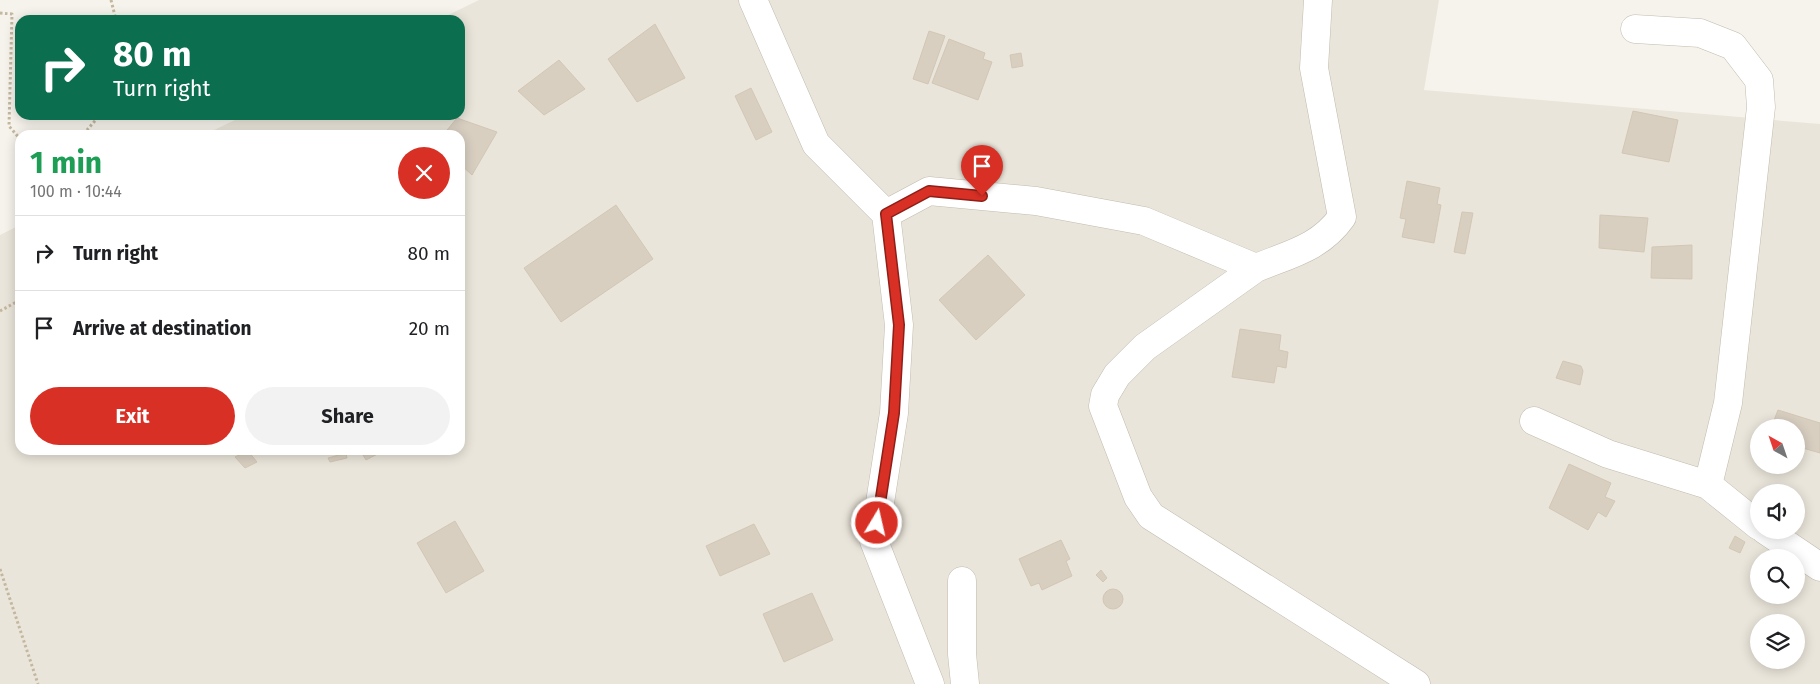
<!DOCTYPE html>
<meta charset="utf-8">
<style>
body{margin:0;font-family:"Fira Sans",sans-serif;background:#f2f2f2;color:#202124;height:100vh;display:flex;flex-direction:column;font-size:19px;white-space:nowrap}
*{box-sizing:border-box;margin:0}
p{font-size:16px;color:#757577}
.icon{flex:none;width:28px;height:28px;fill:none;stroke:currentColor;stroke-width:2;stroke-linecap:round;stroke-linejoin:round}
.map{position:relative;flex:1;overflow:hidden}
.sheet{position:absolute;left:15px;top:130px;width:450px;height:325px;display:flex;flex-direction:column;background:#fff;border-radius:15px;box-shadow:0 2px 12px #0003}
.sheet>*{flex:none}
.guide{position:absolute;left:15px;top:15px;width:450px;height:105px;border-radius:15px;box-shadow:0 2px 12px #0003;background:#0b6e4f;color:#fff;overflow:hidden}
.needle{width:32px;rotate:320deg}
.controls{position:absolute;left:1750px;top:419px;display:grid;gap:10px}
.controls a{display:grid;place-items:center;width:55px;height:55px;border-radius:50%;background:#fff;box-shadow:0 2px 12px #0003;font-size:25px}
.pin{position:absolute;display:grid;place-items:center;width:42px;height:42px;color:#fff;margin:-51px -21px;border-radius:50% 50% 50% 0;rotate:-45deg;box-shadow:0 0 5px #0007}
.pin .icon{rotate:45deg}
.me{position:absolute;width:55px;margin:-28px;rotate:9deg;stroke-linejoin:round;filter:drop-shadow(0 0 4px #0008)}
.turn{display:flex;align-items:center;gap:18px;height:105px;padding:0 15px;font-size:22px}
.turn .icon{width:65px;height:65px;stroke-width:2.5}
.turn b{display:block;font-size:35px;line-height:42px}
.round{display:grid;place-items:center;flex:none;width:52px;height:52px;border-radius:26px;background:#f2f2f2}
.overview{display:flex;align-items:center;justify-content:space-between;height:85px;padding:0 15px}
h1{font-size:30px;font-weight:700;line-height:38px;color:#1e9e55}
.cta{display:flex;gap:10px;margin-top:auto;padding:10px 15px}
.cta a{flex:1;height:58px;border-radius:30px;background:#d93025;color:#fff;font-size:20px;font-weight:700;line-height:58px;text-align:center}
.cta a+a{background:#f2f2f2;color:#202124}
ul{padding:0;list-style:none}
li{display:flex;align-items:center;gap:15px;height:75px;padding:0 15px;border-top:1px solid #e0e0e0}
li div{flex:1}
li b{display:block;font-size:19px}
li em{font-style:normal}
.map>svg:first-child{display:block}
.residential{fill:#eae5da;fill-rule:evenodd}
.building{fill:#d8cfc1;stroke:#d3c7b4}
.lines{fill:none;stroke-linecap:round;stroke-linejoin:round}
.minor-casing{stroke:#c2bbae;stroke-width:29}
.path{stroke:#c4b79f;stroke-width:3;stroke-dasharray:2.5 2.5;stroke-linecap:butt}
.minor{stroke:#fff;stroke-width:28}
.route-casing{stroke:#8d1f18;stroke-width:12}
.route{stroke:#d93025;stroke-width:9}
</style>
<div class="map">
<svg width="1820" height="684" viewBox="0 0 1820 684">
<rect width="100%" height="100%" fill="#f6f3ec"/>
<!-- residential -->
<path class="residential" d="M479,0H1439L1424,90L1820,124V684H0V235L20,225V450H460V135H204L245,115H460V20H438ZM1759,428H1796V465H1759ZM1759,492H1796V530H1759ZM1759,558H1796V595H1759ZM1759,622H1796V660H1759Z"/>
<!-- building -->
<path class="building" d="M655,24L685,78L637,102L608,59Z
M929,31L945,36L928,84L913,79Z
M949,39L985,53L983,59L992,62L978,100L932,83Z
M1021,53L1023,66L1012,68L1010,55Z
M559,60L585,89L544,115L518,91Z
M751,88L772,132L756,140L735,96Z
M1633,111L1678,120L1669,162L1622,153Z
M457,118L497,132L472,175L460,164V135H443Z
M1407,181L1440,188L1437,204L1441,205L1434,243L1402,237L1406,219L1400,218Z
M616,205L653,259L561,322L524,268Z
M1462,212L1473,213L1465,254L1454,252Z
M1600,215L1648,218L1644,252L1599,248Z
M1692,245V279L1651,278L1652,247Z
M988,255L1025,295L976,340L939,300Z
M1240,329L1281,335L1279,350L1288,352L1286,368L1277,366L1274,383L1232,377Z
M1563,361L1581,366L1583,371L1580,385L1556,378Z
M1778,410L1820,423V453L1796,446V428H1771Z
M360,450H385L366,460Z
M248,451L257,462L245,468L235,457Z
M346,453L347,458L330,462L328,458Z
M1569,464L1611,483L1605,497L1615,501L1606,517L1598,512L1588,530L1549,508Z
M455,521L484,571L446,593L417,543Z
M754,524L770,554L720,576L706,546Z
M1735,536L1745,542L1740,553L1729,548Z
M1061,540L1070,559L1066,561L1072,576L1042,590L1039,583L1031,586L1019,559Z
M1101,570L1107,578L1103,582L1096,575Z
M1103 599a10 10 0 1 1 20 0a10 10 0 1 1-20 0Z
M812,593L833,640L784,662L763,614Z"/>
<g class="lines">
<!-- minor casing -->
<g class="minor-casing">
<path id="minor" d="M753,0L816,144L886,214L899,325L894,413L874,541L930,684
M1635,29L1700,33L1733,46L1759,80L1761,107L1728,403L1708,485
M886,214L929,191L1036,201L1144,221L1256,268L1145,347L1117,375L1105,395L1103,406L1138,497L1151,516L1416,684
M1256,268C1290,254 1320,248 1342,217L1314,68L1318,0
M1534,421L1608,454L1708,485L1759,526
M1765,530L1820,567
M962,581V654L965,684"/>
</g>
<!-- path -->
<path class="path" d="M111,0L116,20
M0,13L12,14L9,126L20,139
M78,135L87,130L100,115
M0,311L20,300
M0,569L38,684"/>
<!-- minor -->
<use href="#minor" class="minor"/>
</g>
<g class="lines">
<!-- route casing -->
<g class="route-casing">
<path id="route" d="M877,523L894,413L899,325L886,214L929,191L982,196"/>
</g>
<!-- route -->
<use href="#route" class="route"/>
</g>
</svg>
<div class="controls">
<a><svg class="needle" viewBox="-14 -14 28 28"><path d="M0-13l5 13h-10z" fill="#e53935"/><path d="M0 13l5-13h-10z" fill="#757577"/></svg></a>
<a><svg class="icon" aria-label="sound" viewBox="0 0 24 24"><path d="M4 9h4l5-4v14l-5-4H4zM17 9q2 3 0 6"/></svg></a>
<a><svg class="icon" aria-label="search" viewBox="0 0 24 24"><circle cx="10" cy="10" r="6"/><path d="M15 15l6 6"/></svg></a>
<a><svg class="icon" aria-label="layers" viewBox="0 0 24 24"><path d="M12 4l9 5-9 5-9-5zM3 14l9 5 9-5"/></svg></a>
</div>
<div class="pin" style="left:982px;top:196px;background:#d93025"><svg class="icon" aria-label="arrive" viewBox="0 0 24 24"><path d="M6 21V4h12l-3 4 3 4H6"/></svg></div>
<svg class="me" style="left:877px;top:523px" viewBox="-20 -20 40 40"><circle r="17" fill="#d93025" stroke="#fff" stroke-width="3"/><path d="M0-11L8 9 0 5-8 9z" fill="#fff"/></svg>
<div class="guide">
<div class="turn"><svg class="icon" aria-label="right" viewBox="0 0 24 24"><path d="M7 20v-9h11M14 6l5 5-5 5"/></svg><div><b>80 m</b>Turn right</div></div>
</div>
<section class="sheet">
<div class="overview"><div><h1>1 min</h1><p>100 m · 10:44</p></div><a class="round" style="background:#d93025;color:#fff"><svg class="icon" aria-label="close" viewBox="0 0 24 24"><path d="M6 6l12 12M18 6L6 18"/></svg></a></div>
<ul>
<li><svg class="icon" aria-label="right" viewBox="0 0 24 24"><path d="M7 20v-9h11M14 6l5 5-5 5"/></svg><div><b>Turn right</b></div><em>80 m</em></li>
<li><svg class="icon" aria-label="arrive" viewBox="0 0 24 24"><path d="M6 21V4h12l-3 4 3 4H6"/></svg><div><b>Arrive at destination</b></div><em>20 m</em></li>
</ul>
<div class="cta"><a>Exit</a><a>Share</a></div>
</section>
</div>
